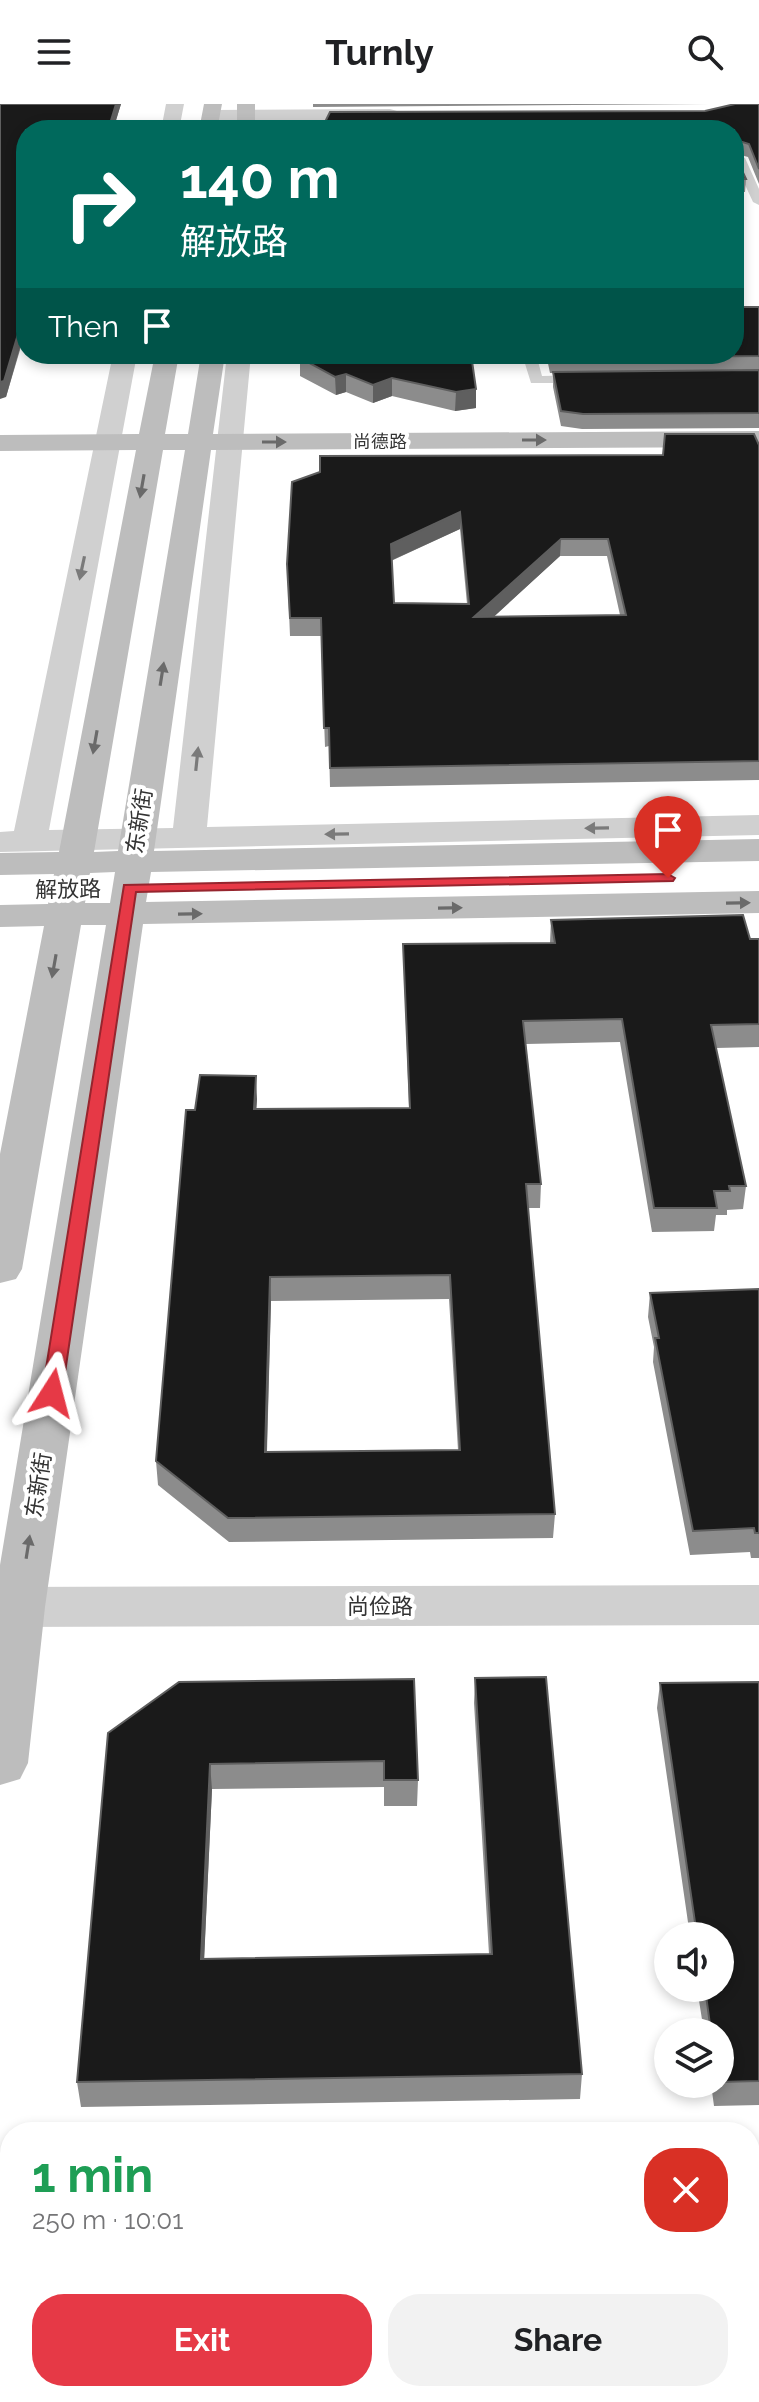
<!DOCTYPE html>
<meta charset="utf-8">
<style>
body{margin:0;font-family:Raleway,"Noto Sans SC",sans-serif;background:#f2f2f2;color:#202124;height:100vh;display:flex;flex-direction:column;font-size:30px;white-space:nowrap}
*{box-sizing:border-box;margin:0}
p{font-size:26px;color:#757577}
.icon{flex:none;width:44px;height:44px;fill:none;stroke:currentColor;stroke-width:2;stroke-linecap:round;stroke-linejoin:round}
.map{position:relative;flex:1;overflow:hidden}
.drawer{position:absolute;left:0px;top:2018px;width:760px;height:280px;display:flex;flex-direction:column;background:#fff;border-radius:32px 32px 0 0;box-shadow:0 4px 12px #0003}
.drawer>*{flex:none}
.top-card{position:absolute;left:16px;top:16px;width:728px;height:244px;border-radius:32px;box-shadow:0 4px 12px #0003;background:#00695c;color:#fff;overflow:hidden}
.buttons{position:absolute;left:654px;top:1818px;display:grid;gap:16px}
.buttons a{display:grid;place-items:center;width:80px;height:80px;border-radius:50%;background:#fff;box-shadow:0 4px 12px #0003;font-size:40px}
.pin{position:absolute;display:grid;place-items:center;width:68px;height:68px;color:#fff;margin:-82px -34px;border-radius:50% 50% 50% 0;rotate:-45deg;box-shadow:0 0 8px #0007}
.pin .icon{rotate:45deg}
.me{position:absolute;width:88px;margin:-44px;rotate:9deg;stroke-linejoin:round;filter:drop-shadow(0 0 6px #0008)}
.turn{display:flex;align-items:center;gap:28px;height:168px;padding:0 32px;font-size:36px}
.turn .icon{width:104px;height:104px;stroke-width:2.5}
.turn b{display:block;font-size:56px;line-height:68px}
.then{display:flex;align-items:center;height:76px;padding:0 32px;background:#0003;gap:16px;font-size:30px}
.round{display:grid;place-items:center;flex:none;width:84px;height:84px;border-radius:32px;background:#f2f2f2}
.summary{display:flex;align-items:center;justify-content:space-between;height:136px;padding:0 32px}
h1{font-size:48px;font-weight:700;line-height:60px;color:#1e9e55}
.cta{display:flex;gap:16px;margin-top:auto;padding:16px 32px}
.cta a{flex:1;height:92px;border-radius:32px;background:#e63946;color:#fff;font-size:32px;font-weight:700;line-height:92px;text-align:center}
.cta a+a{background:#f2f2f2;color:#202124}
header{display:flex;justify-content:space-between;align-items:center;height:104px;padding:0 32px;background:#fff;font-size:36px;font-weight:700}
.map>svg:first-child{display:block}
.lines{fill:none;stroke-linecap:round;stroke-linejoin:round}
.lane{fill:#d0d0d0;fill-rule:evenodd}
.street{fill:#d0d0d0;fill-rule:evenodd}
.secondary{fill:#bdbdbd;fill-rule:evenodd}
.wall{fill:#8c8c8c;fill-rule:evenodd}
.shaded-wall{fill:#5f5f5f}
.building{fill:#1a1a1a;stroke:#5f5f5f;stroke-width:2;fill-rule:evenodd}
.oneway{fill:#6a6a6a}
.oneway2{fill:#7a7a7a}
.route{fill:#e63946;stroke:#96252e;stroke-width:2}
.labels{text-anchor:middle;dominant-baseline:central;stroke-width:8;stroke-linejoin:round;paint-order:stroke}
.far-street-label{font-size:18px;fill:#333;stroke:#fff}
.street-label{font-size:22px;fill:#333;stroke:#fff}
</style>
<header><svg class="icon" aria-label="menu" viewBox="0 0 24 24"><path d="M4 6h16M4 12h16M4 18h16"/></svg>Turnly<svg class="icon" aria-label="search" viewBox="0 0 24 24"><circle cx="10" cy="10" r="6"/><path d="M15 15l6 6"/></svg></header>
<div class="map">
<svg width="759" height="2298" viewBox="0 0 759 2298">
<rect width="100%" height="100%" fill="#fff"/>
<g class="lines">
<!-- lane -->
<path class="lane" d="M734,51L745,54L759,85V101L753,98L734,57Z
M522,250H536L542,272L582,271L589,275L582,279H531Z"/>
<!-- street -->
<path class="street" d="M166,0H184L179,26H161Z
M390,5L397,7L399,11L397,15L211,18L202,12L211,6Z
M113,250H137L49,726L173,724L227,250H251L207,723L759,711V731L0,748V728L14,727Z
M759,1481V1521L0,1523V1483Z"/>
<!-- secondary -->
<path class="secondary" d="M204,0H222L217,26H199Z
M237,0H255V26H237Z
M155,250H179L165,330H188L201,250H225L213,330L759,327V343L211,346L154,747L759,735V757L151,768L146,798L759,787V809L143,820L45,1503L28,1659L20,1675L0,1681V1461L106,821H81L22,1165L16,1175L0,1179V1050L44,822L0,823V801L48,800L54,770L0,771V749L59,748L136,346L0,347V331L139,330ZM163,346H185L118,747L94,748ZM115,768L110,799H85L90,769Z"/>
</g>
<!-- wall -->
<path class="wall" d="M0,0H121L113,26H26V226L6,293Z
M313,0H709L313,3Z
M759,0V80L748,53L734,49L705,7Z
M734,49L746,75L745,88H734Z
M759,203V324L582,325L561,322L553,283V269H550L546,250H734Z
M300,250H471L476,304L455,307L392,292L373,299L346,288L336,291L300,272Z
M759,341V676L330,683L329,642L325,643L321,532H290L287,460L663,351ZM460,425L467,500L394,499L391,457ZM560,452H607L620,511L493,513Z
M551,816L750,835H759V943L716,944L746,1082L743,1105L727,1106V1111H716L714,1127L652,1128L620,938L526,940L541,1080L540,1104H528L555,1410L553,1434L229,1438L158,1381L156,1357L195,1006L257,995L256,1005L409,1004L403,840L550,839ZM449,1195L458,1346L267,1348L271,1197Z
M759,1185V1454H751L750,1448L690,1451L653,1258L654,1243L648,1213L650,1189Z
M475,1574L582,1970L580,1995L81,2003L77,1978L108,1629L414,1575L418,1676L417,1702H384V1683L212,1685L204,1855L489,1850L474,1599Z
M759,1578V2001L714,2002L711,1980H720V1928H704L697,1884H720V1832H690L657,1604L660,1579Z"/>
<!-- shaded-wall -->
<path class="shaded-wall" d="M116,0H121L113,26H109Z
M24,210L25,226L6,293L0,295V278Z
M346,270V288L336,291L335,273Z
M392,274V292L373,299V281Z
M476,285V304L455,307L456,288Z
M460,408V425L390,457L391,440Z
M561,435L560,452L474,531V513Z
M256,972L257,995L255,1029L254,1005Z
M270,1173L271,1197L266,1372L265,1348Z
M210,1660L212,1685L203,1880L201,1855Z"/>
<!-- building -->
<path class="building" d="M0,0H116L109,23H102L101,26H26V210H24L4,277L0,278Z
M735,0H759V65L749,40L736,36L734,37V26H321L330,8L705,7Z
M734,49L746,75H734Z
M734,203H759V252L550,254V250H734Z
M300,250H471L476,285L456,288L392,274L373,281L346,270L335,273L300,254Z
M759,266V309L583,310L561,307L553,268Z
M665,330H754L759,341V657L330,664L329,624H324L321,514H290L287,460L292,378L320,368V352L663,351ZM460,408L469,500L394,499L391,440ZM561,435H608L626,511L474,513Z
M743,811L750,835H759V920L711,921L746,1082H729L730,1087H714L717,1104H654L622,915L523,917L541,1080H526L555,1410L228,1414L156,1357L186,1006H195L200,971L256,972L254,1005L410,1004L403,840L555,839L551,816ZM450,1171L460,1346L265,1348L270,1173Z
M759,1185V1429H755L754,1424L693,1427L655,1234H659L650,1189Z
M546,1573L582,1970L77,1978L108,1629L179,1578L414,1575L418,1676H384V1657L210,1660L201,1855L492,1850L475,1574Z
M759,1578V1977L720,1978V1928H711L705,1884H720V1832H697L660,1579Z
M750,2071H759V2298H187V2288H750Z"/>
<!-- one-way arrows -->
<defs><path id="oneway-solid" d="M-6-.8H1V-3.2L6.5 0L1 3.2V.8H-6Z" transform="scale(2)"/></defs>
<g class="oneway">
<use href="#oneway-solid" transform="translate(534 336)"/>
<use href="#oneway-solid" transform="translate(274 338)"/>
<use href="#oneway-solid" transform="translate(142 382) rotate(100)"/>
<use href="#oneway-solid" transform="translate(162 570) rotate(-81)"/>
<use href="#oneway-solid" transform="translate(95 638) rotate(100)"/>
<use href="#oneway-solid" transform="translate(738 799) rotate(-1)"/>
<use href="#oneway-solid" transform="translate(450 804) rotate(-1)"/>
<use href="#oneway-solid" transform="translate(190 810) rotate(-1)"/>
<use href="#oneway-solid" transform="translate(54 862) rotate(100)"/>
<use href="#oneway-solid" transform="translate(28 1443) rotate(-81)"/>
</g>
<g class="oneway2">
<use href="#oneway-solid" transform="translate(82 464) rotate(102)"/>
<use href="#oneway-solid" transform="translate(197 655) rotate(-84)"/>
<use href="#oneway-solid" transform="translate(597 724) rotate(179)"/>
<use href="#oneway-solid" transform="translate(337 730) rotate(179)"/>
</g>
<!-- route -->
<path class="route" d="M668,770L675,774L673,777L136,788L62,1289L52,1296L45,1294L42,1289L124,781Z"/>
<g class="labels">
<!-- far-street labels -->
<g class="far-street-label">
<text x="380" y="337">尚德路</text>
</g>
<!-- street labels -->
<g class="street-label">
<text transform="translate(139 717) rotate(-81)">东新街</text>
<text transform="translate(68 785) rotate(-1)">解放路</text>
<text transform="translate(38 1381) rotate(-81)">东新街</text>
<text x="380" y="1502">尚俭路</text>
</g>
</g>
</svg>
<div class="buttons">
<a><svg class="icon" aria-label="sound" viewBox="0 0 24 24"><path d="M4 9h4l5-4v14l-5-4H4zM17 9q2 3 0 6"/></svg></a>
<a><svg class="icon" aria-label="layers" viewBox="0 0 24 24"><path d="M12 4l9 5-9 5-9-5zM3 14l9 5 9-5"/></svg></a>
</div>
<div class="pin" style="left:668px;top:774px;background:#d93025"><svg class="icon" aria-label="arrive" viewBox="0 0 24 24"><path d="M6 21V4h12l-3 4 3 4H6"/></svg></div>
<svg class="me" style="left:52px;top:1289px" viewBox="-20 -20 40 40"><path d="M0-17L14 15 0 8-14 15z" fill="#e63946" stroke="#fff" stroke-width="4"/></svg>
<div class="top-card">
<div class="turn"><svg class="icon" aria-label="right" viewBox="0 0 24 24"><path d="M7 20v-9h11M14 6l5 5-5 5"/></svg><div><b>140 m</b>解放路</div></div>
<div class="then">Then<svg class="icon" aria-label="arrive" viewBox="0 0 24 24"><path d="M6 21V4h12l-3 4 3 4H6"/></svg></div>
</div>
<section class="drawer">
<div class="summary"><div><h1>1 min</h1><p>250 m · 10:01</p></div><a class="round" style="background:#d93025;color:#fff"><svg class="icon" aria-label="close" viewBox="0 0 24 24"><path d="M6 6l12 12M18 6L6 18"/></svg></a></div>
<div class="cta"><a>Exit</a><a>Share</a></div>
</section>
</div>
